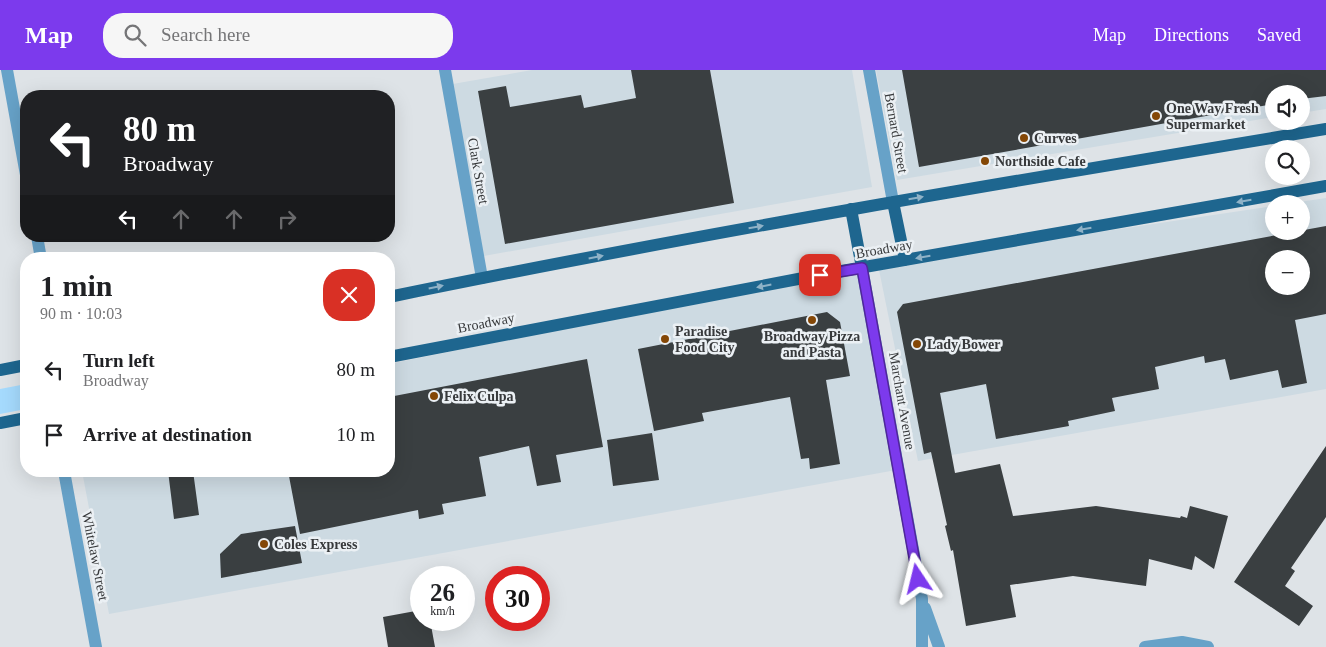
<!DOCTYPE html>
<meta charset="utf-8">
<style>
body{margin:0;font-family:"Times New Roman",serif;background:#f6f6f6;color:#202124;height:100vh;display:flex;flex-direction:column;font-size:19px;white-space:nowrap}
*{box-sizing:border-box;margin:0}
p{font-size:16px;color:#757577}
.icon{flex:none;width:28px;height:28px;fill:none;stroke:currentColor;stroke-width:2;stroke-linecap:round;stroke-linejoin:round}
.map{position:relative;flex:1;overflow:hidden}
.drawer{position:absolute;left:20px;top:182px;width:375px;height:225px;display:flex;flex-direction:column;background:#fff;border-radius:20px;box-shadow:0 5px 20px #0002}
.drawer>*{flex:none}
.top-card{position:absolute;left:20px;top:20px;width:375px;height:152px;border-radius:20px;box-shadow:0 5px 20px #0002;background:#202124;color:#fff;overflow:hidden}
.buttons{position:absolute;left:1265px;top:15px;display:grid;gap:10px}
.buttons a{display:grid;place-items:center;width:45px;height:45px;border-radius:50%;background:#fff;box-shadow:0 5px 20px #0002;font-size:25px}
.speed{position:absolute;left:410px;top:496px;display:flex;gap:10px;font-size:25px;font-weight:700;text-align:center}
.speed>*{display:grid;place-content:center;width:65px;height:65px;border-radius:50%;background:#fff;box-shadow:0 5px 20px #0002;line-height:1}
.speed small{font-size:12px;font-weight:400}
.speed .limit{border:8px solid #d22;background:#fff;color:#111}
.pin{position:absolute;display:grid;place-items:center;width:42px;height:42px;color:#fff;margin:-21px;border-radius:10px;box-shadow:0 2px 8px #0006}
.me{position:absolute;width:55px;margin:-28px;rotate:350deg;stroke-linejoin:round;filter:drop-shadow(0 0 4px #0008)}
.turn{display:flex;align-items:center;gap:18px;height:105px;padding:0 20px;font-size:22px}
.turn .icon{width:65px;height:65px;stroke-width:2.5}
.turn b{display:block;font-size:35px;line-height:42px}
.lanes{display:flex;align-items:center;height:48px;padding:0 20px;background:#0003;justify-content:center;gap:25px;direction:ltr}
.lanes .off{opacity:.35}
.round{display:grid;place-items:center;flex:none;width:52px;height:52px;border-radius:20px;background:#f6f6f6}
.headline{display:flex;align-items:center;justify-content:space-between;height:85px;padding:0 20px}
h1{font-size:30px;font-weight:600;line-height:38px}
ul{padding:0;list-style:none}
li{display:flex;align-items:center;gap:15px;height:65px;padding:0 20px}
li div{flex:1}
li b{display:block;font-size:19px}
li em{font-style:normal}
header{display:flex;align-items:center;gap:30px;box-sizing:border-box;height:70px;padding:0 25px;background:#7c3aed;color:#fff}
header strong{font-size:24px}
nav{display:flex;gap:28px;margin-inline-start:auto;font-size:18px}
.search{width:350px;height:45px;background:#f6f6f6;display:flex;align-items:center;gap:12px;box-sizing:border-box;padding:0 18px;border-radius:20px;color:#757577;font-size:19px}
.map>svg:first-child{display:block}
.built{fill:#cddae2;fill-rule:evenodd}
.green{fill:#a5dafd}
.building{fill:#3a3f41;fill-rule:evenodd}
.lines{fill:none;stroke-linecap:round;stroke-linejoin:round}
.minor{stroke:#67a2c8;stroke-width:12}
.primary{stroke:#1e668f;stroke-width:12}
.oneway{fill:#8fb2c7}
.route-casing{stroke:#51269a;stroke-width:12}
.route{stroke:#7c3aed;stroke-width:9}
.poi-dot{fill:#844706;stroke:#ebf0f4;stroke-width:2}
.labels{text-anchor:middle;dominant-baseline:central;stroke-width:5;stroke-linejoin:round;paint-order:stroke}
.poi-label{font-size:14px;font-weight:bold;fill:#37393b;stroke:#ebf0f4;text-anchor:start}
.street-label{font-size:14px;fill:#37393b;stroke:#ebf0f4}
</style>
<header>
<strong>Map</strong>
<div class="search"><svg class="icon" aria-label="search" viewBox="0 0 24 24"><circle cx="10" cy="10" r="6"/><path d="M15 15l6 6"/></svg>Search here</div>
<nav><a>Map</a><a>Directions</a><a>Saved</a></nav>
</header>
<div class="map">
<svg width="1326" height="577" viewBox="0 0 1326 577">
<rect width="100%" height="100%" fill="#dee3e7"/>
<!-- built -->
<path class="built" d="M532,0H852L872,117L478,187L447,15Z
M876,0H1326V39L1301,43V24H1274V47L897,110Z
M1326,128V319L918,391L878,195L1274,136V161H1301V134H1286ZM1274,189H1301V216H1274Z
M862,198L896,400L109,544L82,401H389V294Z"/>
<!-- green -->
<path class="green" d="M26,314V339L0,344V319Z"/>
<!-- building -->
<path class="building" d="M631,0H710L734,133L505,174L478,21L506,16L510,37L581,25L584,38L636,28Z
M902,0H1326V26L1301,29V24H1274V34L919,97Z
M1326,156V244L1295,250L1307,313L1282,318L1278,300L1230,310L1225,289L1205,293L1204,286L1155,297L1159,319L1112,328L1115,341L1068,351L1069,356L996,369L986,314L940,323L955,403L1000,394L1013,446L1096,436L1180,448L1181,446L1187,448L1190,436L1228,446L1214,499L1195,486L1192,500L1149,489L1146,516L1073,506L1010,515L1016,547L966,556L953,480L951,481L945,456L947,455L931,382L924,384L897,242L903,234ZM1274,189H1301V216H1274Z
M827,242L840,252L850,306L826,310L840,394L810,399L809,388L801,389L790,327L702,343L704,351L654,361L638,279Z
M587,289L603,377L556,385L561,412L537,416L529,376L479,387L486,426L442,434L444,444L419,449L418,440L300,464L288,401H389V327Z
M652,363L659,410L613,416L607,370Z
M1326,376V447L1291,498L1295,501L1285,516L1313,536L1299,556L1234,512Z
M168,401H193L199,445L174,449Z
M295,456L302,493L221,508L220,484L241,464Z
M421,540V550H430L435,577H388L383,547Z"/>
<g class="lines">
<!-- minor -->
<path class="minor" d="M7,0L26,105
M445,0L482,208
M869,0L893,132
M37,166L41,189
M862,198L922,529V577
M64,401L96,577
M925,538L939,577
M1145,577L1182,572L1208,577"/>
<!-- primary -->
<path class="primary" d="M893,132L905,190
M851,139L862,198
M389,227C700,163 1013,111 1326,59
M389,287L819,205L1326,116
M0,300L26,295
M0,353L26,348"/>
</g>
<!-- one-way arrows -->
<defs><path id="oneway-solid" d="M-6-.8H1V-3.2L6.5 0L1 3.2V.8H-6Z" transform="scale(1.25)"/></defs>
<g class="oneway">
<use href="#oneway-solid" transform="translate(916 128) rotate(-10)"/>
<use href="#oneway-solid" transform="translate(1244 131) rotate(170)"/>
<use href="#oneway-solid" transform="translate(756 157) rotate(-10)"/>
<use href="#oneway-solid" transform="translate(1084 159) rotate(170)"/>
<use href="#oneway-solid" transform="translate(596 187) rotate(-11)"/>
<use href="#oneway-solid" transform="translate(923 187) rotate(170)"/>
<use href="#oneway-solid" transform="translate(764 216) rotate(169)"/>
<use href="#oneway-solid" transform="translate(436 217) rotate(-12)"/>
</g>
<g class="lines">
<!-- route casing -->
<g class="route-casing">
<path id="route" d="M820,205L862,198L918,509"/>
</g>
<!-- route -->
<use href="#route" class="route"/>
</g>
<!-- markers -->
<g class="poi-dot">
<circle cx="1156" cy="46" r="5"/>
<circle cx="1024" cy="68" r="5"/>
<circle cx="985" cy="91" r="5"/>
<circle cx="812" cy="250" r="5"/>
<circle cx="665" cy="269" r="5"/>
<circle cx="917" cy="274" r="5"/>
<circle cx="434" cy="326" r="5"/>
<circle cx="264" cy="474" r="5"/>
</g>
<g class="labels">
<!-- poi labels -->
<g class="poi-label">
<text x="1166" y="38">One Way Fresh<tspan x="1166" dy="16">Supermarket</tspan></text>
<text x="1034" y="68">Curves</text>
<text x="995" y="91">Northside Cafe</text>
<text x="675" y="261">Paradise<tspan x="675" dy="16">Food City</tspan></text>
<text x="812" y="266" text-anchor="middle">Broadway Pizza<tspan x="812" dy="16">and Pasta</tspan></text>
<text x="927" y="274">Lady Bower</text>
<text x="444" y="326">Felix Culpa</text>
<text x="274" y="474">Coles Express</text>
</g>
<!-- street labels -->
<g class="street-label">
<text transform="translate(896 63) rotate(80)">Bernard Street</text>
<text transform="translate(478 101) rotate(80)">Clark Street</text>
<text transform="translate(884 179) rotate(-10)">Broadway</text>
<text transform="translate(486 253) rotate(-11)">Broadway</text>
<text transform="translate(902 331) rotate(80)">Marchant Avenue</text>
<text transform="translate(95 486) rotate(79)">Whitelaw Street</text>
</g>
</g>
</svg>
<div class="buttons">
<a><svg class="icon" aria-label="sound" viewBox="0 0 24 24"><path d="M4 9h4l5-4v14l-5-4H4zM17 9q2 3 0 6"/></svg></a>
<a><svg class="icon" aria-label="search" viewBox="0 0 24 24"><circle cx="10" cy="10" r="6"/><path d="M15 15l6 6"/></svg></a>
<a>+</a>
<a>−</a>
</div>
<div class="speed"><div>26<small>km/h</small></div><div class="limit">30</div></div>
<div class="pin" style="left:820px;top:205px;background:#d93025"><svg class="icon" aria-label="arrive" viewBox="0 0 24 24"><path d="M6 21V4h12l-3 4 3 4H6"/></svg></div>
<svg class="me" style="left:918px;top:509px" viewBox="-20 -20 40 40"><path d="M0-17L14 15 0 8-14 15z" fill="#7c3aed" stroke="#fff" stroke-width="4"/></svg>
<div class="top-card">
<div class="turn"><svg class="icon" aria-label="left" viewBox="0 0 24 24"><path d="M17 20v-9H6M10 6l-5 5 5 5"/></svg><div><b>80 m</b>Broadway</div></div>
<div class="lanes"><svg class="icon" aria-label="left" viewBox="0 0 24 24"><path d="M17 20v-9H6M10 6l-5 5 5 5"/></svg><svg class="icon off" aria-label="ahead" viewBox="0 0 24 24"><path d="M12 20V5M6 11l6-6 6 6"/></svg><svg class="icon off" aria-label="ahead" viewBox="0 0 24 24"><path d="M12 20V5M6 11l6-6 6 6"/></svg><svg class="icon off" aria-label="right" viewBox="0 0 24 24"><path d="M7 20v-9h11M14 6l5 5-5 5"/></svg></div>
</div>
<section class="drawer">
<div class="headline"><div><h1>1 min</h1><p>90 m · 10:03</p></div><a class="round" style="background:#d93025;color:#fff"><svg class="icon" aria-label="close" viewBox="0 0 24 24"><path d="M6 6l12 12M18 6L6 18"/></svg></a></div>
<ul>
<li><svg class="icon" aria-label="left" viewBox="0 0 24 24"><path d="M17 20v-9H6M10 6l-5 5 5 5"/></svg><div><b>Turn left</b><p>Broadway</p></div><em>80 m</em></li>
<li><svg class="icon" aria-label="arrive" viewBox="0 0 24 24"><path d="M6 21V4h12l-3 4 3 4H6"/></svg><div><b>Arrive at destination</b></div><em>10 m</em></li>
</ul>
</section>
</div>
